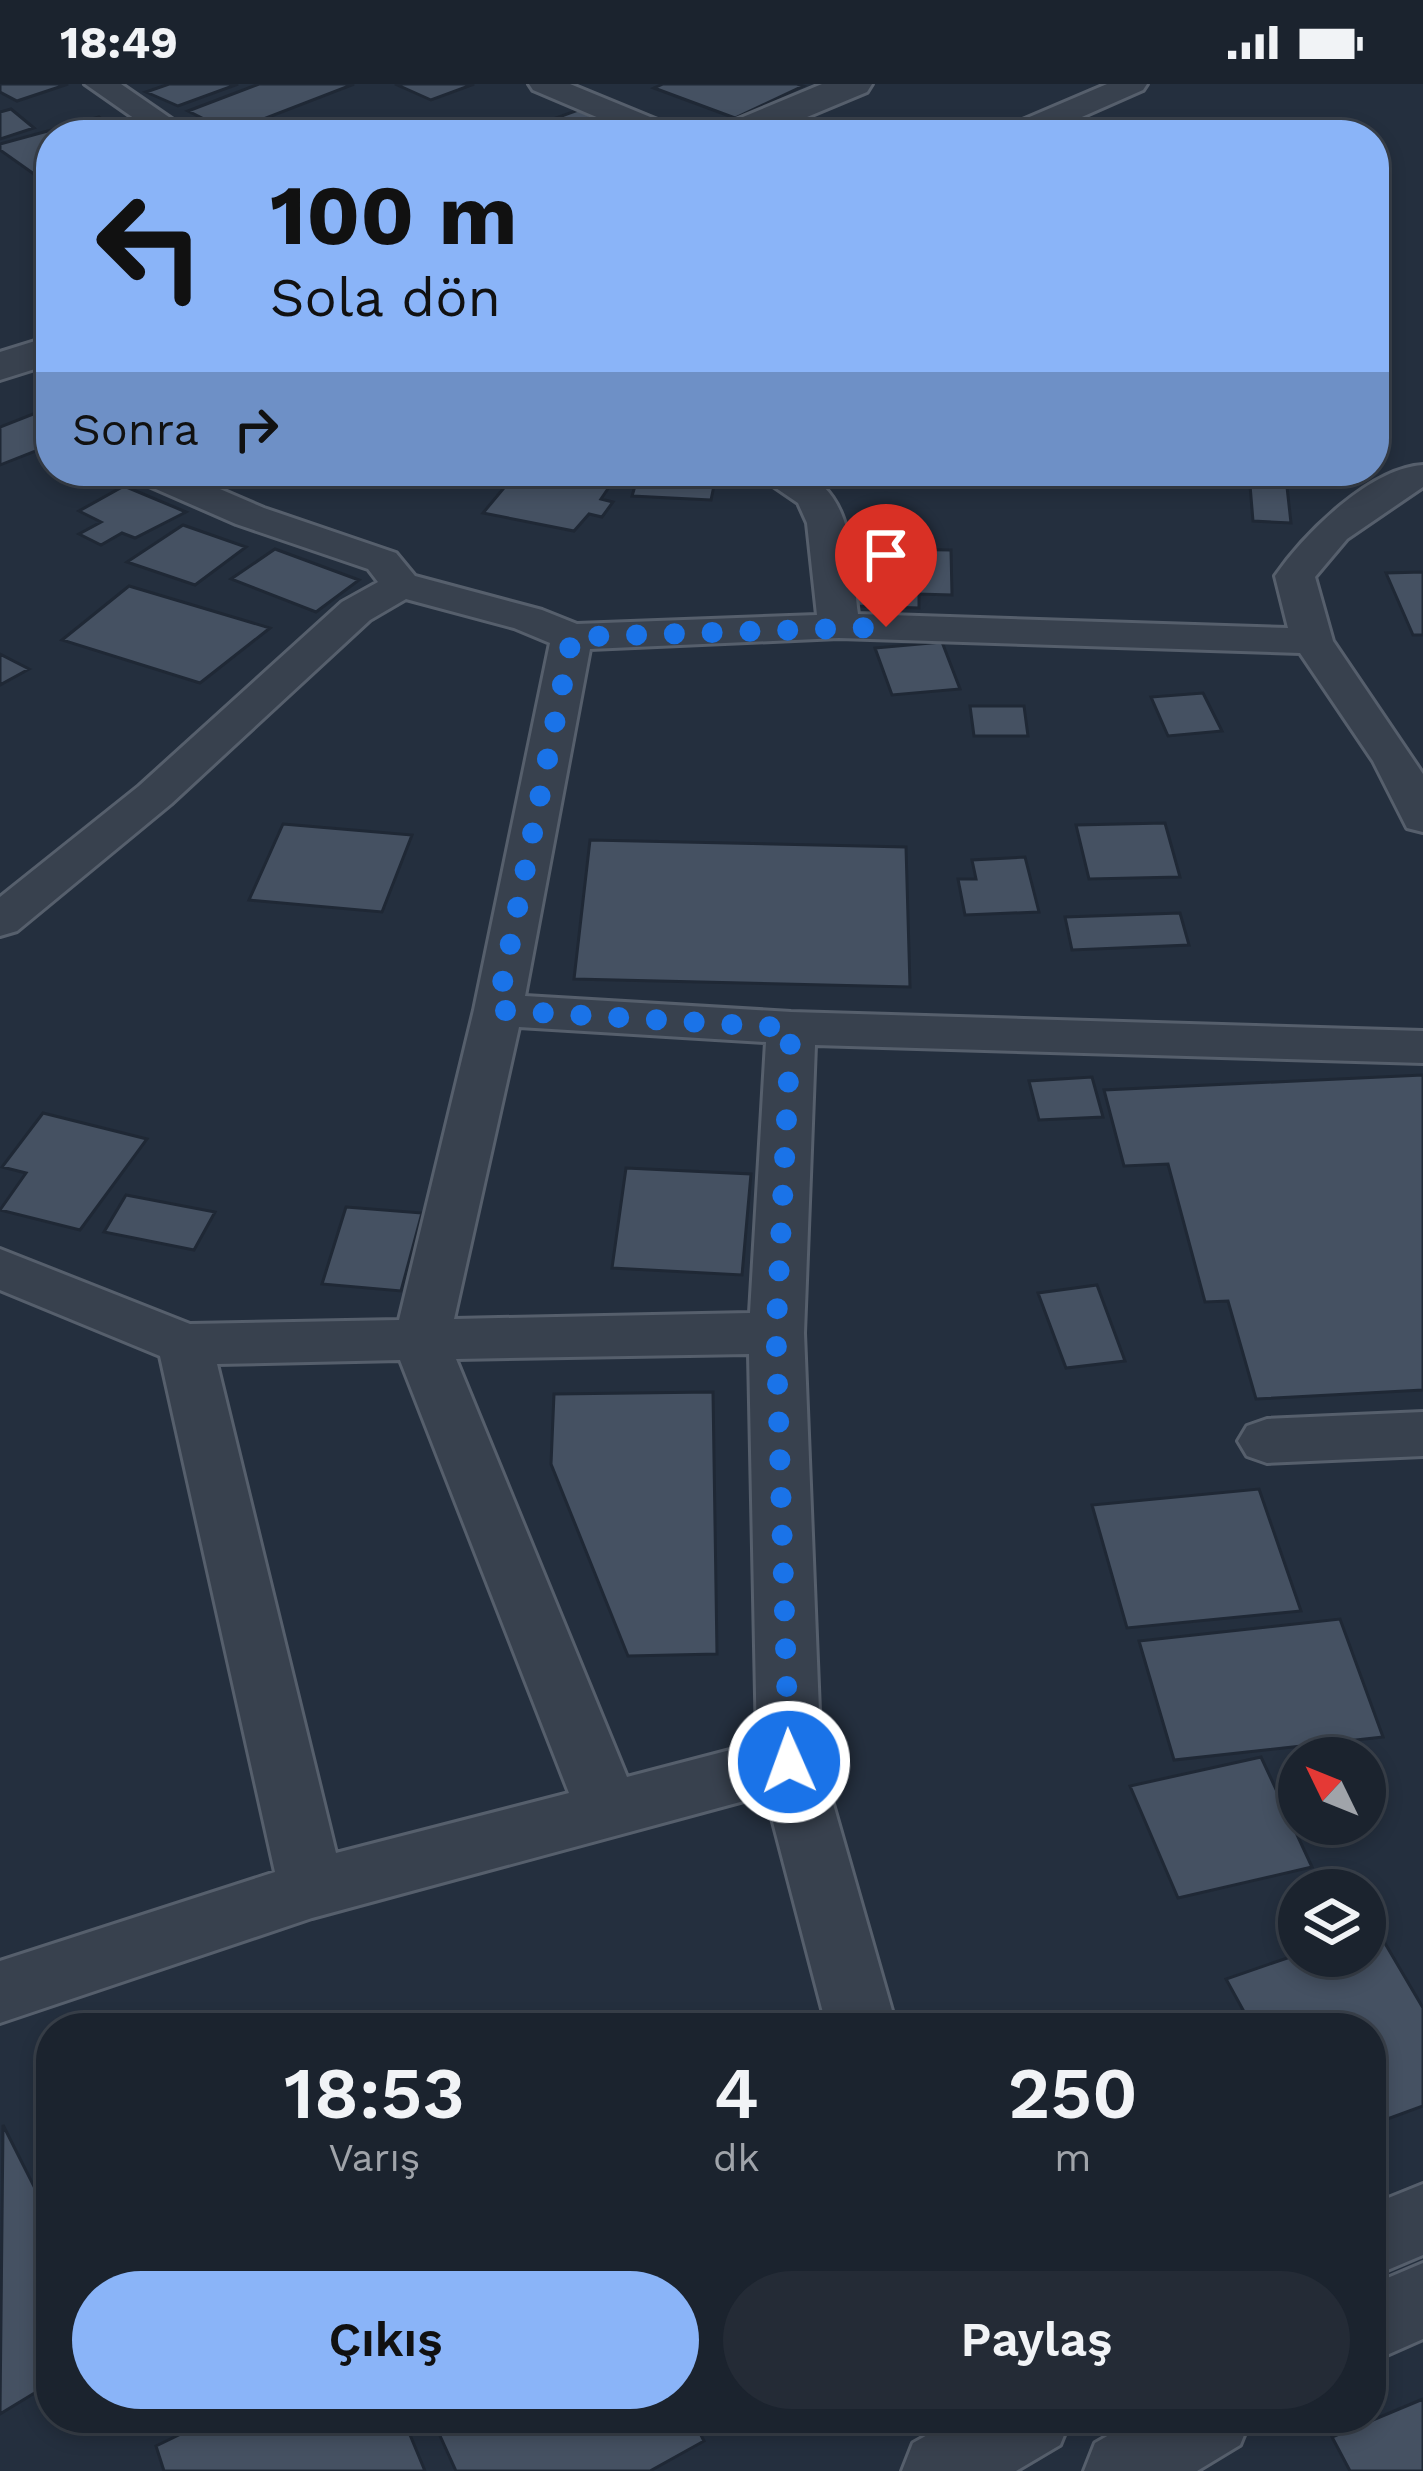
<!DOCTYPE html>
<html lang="tr">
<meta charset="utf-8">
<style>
body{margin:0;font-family:"Work Sans",sans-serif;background:#242b36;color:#f1f3f6;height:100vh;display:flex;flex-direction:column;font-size:45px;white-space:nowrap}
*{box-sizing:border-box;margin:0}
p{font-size:39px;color:#a0a4aa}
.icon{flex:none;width:66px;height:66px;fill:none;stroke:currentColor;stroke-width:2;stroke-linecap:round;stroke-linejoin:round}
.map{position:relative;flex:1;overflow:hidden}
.drawer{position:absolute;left:36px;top:1929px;width:1350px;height:420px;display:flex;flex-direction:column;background:#1b232e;border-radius:48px;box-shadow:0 6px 18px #0003,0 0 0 3px #39404a}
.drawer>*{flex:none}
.hud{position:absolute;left:36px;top:36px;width:1353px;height:366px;border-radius:48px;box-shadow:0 6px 18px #0003,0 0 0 3px #39404a;background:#8ab4f8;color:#111;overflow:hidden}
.needle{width:78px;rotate:313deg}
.tools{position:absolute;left:1278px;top:1653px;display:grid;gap:24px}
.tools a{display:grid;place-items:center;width:108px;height:108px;border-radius:50%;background:#1b232e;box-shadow:0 6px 18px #0003,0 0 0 3px #39404a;font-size:60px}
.pin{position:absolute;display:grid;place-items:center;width:102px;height:102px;color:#fff;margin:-123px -51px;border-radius:50% 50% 50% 0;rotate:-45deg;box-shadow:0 0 12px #0007}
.pin .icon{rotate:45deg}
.me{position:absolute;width:132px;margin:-66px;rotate:358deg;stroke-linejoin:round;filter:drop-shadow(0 0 9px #0008)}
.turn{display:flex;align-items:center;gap:42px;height:252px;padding:0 36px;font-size:54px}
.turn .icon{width:156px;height:156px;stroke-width:2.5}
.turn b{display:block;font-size:84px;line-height:102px}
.then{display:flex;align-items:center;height:114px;padding:0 36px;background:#0003;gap:24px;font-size:45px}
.eta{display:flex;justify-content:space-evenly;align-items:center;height:204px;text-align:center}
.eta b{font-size:72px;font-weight:600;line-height:84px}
.cta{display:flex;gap:24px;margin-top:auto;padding:24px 36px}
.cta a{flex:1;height:138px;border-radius:72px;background:#8ab4f8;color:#111;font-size:48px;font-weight:600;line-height:138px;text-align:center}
.cta a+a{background:#242b36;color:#f1f3f6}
.status{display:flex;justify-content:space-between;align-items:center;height:84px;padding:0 60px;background:#1b232e;direction:ltr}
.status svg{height:33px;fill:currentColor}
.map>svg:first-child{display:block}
.building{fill:#455162;stroke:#1f2835;stroke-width:3}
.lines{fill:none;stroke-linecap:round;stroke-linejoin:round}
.minor-casing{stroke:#565f6c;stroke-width:6}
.tertiary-casing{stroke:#565f6c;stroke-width:6}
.minor{fill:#38414e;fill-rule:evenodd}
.tertiary{fill:#38414e;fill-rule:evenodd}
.route{stroke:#1a73e8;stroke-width:21;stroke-dasharray:0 37.8}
</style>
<div class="status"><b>18:49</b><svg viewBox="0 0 49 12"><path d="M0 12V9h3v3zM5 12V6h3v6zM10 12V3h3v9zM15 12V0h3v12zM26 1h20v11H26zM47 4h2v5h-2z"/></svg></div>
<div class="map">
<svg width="1423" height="2387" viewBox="0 0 1423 2387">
<rect width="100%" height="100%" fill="#242f3e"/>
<!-- building -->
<path class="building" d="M0,0H68L17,17L0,8Z
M169,0H238L178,22L146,8Z
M259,0H354L230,48L188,27Z
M395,0H474L431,16Z
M663,0H797L803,2L735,34L654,4Z
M11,25L34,44L0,55V28Z
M578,26L633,51H509Z
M99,33L122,51H51V102L0,66V60Z
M51,323V361L0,381V343Z
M518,387L618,390L601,415L613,418L602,433L589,430L574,447L483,429Z
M638,392L715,397L711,416L632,412Z
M1250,401L1287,403L1291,439L1253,437Z
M124,402L186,428L135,454L122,449L101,461L79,450L101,438L79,427Z
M183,441L246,463L195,501L127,478Z
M275,465L359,496L316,528L231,495Z
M886,465L951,466L952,511L919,510V524L857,522V506L886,507Z
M1423,488V551H1413L1386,489Z
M129,502L270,544L200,599L62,556Z
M942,558L960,605L892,611L875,564Z
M0,570L29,585L0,601Z
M1203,609L1222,647L1168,652L1151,613Z
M970,622H1024L1028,652H974Z
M1165,739L1180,793L1089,795L1076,741Z
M283,740L412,751L382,828L249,816Z
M590,756L906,763L910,903L574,895Z
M1025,773L1039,828L965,831L958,795H976L972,776Z
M1180,829L1189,861L1072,866L1065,833Z
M1423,991V1306L1256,1315L1228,1217L1205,1218L1168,1080L1124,1082L1104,1006Z
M1092,993L1103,1033L1039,1036L1029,997Z
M43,1029L147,1055L80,1146L0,1126L26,1089L2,1083Z
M626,1084L751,1090L742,1191L612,1184Z
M126,1111L215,1128L194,1166L104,1148Z
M346,1123L422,1129L401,1207L322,1200Z
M1097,1201L1125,1277L1066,1284L1038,1209Z
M713,1308L717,1570L628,1572L551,1380L554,1310Z
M1259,1405L1301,1527L1127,1544L1092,1421Z
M1340,1535L1383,1653L1174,1676L1139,1557Z
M1261,1673L1312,1783L1178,1814L1130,1702Z
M1376,1844L1423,1924V2022L1371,2041V1944H1253L1226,1895L1299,1870L1365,1872V1848Z
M3,2041L51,2136V2299L0,2330Z
M1423,2315V2387H1350L1332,2353Z
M214,2334H403L425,2387H164L156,2362Z
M432,2334H692L704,2357L650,2387H456Z"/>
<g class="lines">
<!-- minor casing -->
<g class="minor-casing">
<path id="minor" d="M85,0H121L195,51H158Z
M529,0H570L677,44L682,51H639L533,6Z
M1107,0H1147L1143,6L1041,51H999L1004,44Z
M1423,381V403L1347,455L1315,493L1333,557L1423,690V748L1407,744L1373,677L1300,569L839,554L590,565L525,912L791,928L1423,947V979L815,961L804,1249L821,1678L897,1944H827L766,1711L312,1834L0,1939V1877L275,1788L160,1272L0,1206V1165L190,1240L399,1236L474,926L550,559L514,544L406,515L370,536L171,720L17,847L0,852V813L139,702L342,518L378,498L368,485L236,440L133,395L127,387H178L264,424L396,469L415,492L542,526L577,540L817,531L807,439L798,419L751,387C766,387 786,384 799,388C856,407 851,482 858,530L1288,544L1275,492C1304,450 1370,384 1423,381ZM519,943L766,958L750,1229L454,1235ZM749,1270L757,1659L627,1693L456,1275ZM400,1276L569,1709L336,1769L217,1280Z
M1423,1328V1372L1267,1379L1247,1372L1238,1357L1247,1342L1267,1335Z
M1423,2100V2171L1371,2193V2121Z
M1423,2179V2255L1371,2278V2201Z
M958,2334H1071L1060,2361L1016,2387H902L913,2359Z
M1139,2334H1251L1240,2361L1197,2387H1084L1095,2359Z"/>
</g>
<!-- tertiary casing -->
<g class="tertiary-casing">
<path id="tertiary" d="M822,0H872L867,8L764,51H713L719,43Z
M51,252V280L0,296V268Z"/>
</g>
<!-- minor -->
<use href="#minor" class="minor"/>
<!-- tertiary -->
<use href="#tertiary" class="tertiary"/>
</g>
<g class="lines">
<!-- route -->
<path class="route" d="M789,1678L776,1249L791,944L497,926L572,553L886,543"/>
</g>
</svg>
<div class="tools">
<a><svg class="needle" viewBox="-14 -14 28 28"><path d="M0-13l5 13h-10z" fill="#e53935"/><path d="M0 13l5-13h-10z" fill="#a0a4aa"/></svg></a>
<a><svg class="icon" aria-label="layers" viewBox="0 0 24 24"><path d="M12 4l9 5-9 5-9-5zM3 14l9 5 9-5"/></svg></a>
</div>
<div class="pin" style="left:886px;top:543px;background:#d93025"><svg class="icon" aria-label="arrive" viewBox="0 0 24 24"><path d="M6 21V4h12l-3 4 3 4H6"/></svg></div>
<svg class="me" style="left:789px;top:1678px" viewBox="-20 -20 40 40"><circle r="17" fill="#1a73e8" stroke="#fff" stroke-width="3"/><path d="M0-11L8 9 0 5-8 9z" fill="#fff"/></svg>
<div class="hud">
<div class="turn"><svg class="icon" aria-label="left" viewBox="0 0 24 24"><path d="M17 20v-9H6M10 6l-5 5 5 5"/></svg><div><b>100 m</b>Sola dön</div></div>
<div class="then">Sonra<svg class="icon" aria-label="right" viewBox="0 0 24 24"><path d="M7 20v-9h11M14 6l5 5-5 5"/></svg></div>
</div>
<section class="drawer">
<div class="eta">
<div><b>18:53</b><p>Varış</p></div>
<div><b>4</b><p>dk</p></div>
<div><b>250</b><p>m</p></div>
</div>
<div class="cta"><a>Çıkış</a><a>Paylaş</a></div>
</section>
</div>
